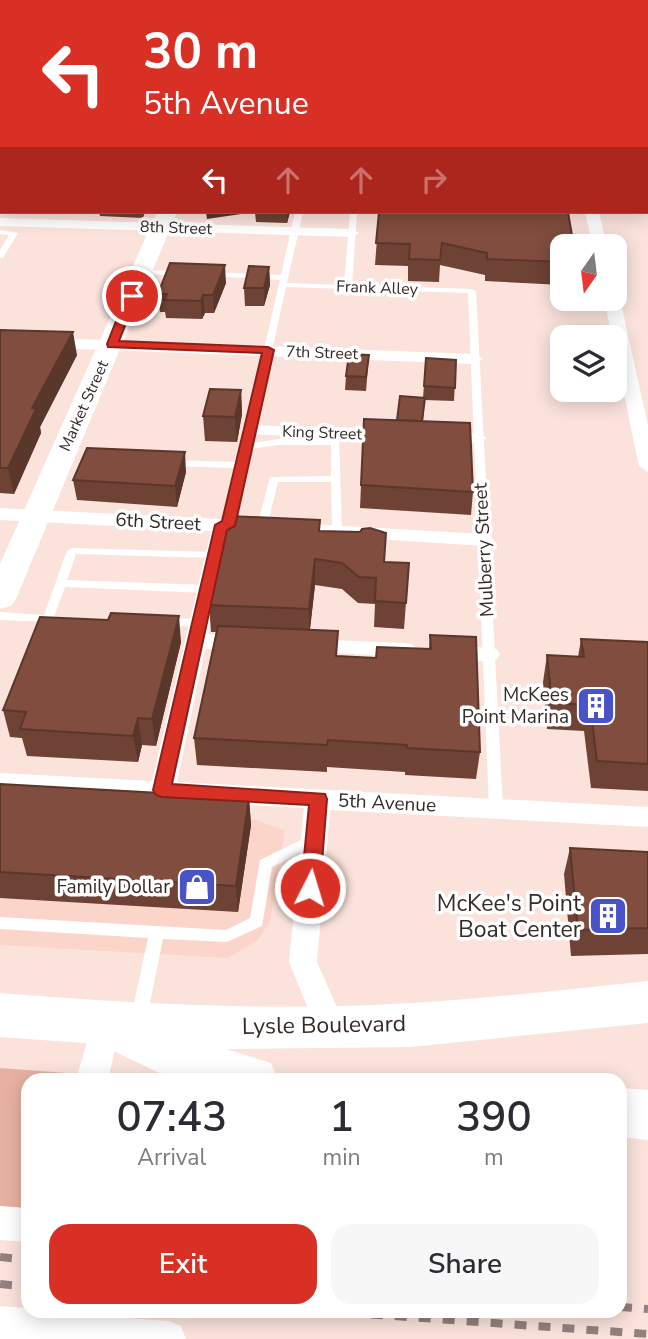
<!DOCTYPE html>
<style>
body{margin:0;font-family:"Nunito Sans",sans-serif;background:#f7f7f7;color:#2b2b33;height:100vh;display:flex;flex-direction:column;font-size:26px;white-space:nowrap}
*{box-sizing:border-box;margin:0}
p{font-size:23px;color:#7c7c81}
.icon{flex:none;width:38px;height:38px;fill:none;stroke:currentColor;stroke-width:2;stroke-linecap:round;stroke-linejoin:round}
.map{position:relative;flex:1;overflow:hidden}
.panel{position:absolute;left:21px;top:1073px;width:606px;height:245px;display:flex;flex-direction:column;background:#fff;border-radius:21px;box-shadow:0 4px 18px #0003}
.panel>*{flex:none}
.hud{position:absolute;left:0px;top:0px;width:649px;height:214px;box-shadow:0 4px 18px #0003;background:#d93025;color:#fff;overflow:hidden}
.needle{width:46px;rotate:194deg}
.controls{position:absolute;left:550px;top:234px;display:grid;gap:14px}
.controls a{display:grid;place-items:center;width:77px;height:77px;border-radius:14px;background:#fff;box-shadow:0 4px 18px #0003;font-size:35px}
.pin{position:absolute;display:grid;place-items:center;width:60px;height:60px;color:#fff;margin:-30px;border:4px solid #fff;border-radius:50%;box-shadow:0 2px 7px #0007}
.me{position:absolute;width:77px;margin:-38px;rotate:5deg;stroke-linejoin:round;filter:drop-shadow(0 0 5px #0008)}
.turn{display:flex;align-items:center;gap:24px;height:147px;padding:0 28px;font-size:32px}
.turn .icon{width:91px;height:91px;stroke-width:2.5}
.turn b{display:block;font-size:49px;line-height:60px}
.lanes{display:flex;align-items:center;height:66px;padding:0 28px;background:#0003;justify-content:center;gap:35px;direction:ltr}
.lanes .off{opacity:.35}
.eta{display:flex;justify-content:space-evenly;align-items:center;height:119px;text-align:center}
.eta b{font-size:42px;font-weight:600;line-height:49px}
.primary-button{display:flex;gap:14px;margin-top:auto;padding:14px 28px}
.primary-button a{flex:1;height:80px;border-radius:21px;background:#d93025;color:#fff;font-size:28px;font-weight:600;line-height:80px;text-align:center}
.primary-button a+a{background:#f7f7f7;color:#2b2b33}
.map>svg:first-child{display:block}
.built{fill:#fbd5ca}
.green{fill:#e7b1a1}
.lines{fill:none;stroke-linecap:round;stroke-linejoin:round}
.lane{fill:#fff;fill-rule:evenodd}
.street{fill:#fff;fill-rule:evenodd}
.secondary{fill:#fff;fill-rule:evenodd}
.primary{fill:#fff;fill-rule:evenodd}
.rail{stroke:#93817d;stroke-width:8;stroke-dasharray:12 12;stroke-linecap:butt}
.wall{fill:#6e4235}
.shaded-wall{fill:#5a362b}
.building{fill:#804d3e;stroke:#5a362b;stroke-width:2}
.route{fill:#d93025;stroke:#8d1f18;stroke-width:2}
.labels{text-anchor:middle;dominant-baseline:central;stroke-width:7;stroke-linejoin:round;paint-order:stroke}
.far-street-label{font-size:16px;fill:#362a27;stroke:#fff}
.street-label{font-size:19px;fill:#362a27;stroke:#fff}
.poi-label{font-size:19px;fill:#362a27;stroke:#fff;text-anchor:end}
.near-poi-label{font-size:23px;fill:#362a27;stroke:#fff;text-anchor:end}
.near-street-label{font-size:23px;fill:#362a27;stroke:#fff}
</style>
<div class="map">
<svg width="648" height="1339" viewBox="0 0 648 1339">
<rect width="100%" height="100%" fill="#fbe3dc"/>
<!-- built -->
<path class="built" d="M0,804L257,820L285,831L270,922L257,941L228,958L0,945Z"/>
<!-- green -->
<path class="green" d="M0,1068L79,1074L77,1080H28V1210L0,1208Z"/>
<g class="lines">
<!-- lane -->
<path class="lane" d="M295,212H303L287,283L344,285L350,212H357L352,285L472,289L476,291L503,809L501,813L496,814L491,813L489,809L468,293L286,287L252,443L278,439H331L333,431H339L342,532L341,534L337,535L332,532L331,482H278L267,527L262,530L257,527L270,477L331,476V445H278L250,449L233,526L228,529L223,526L236,468L169,466L164,463L169,460L238,462L280,280L211,276L207,274L211,272L281,275Z
M0,230L18,233L3,258H0V250L9,235L0,234Z
M139,270L182,271L186,273L182,275L142,274L138,272Z
M72,548L215,552L220,555L215,558L76,554L67,580L207,585L213,589L207,593L65,587L52,622L0,620V612L44,615L67,551Z
M164,618L200,619L206,623L200,627L160,625L158,622Z
M315,833L320,835L322,839L320,843L272,867L262,926L227,942L163,939L147,1017L145,1022L139,1024L133,1022L131,1017L148,938L0,929V917L226,930L250,918L260,860Z"/>
<!-- street -->
<path class="street" d="M117,0H125L116,2Z
M0,26H2V32H0Z
M585,212H599L607,247H593Z
M0,218L352,229L359,233L352,237L0,226Z
M614,295L620,299L648,425V472L639,466L604,299H614Z
M0,336L475,354L483,359L475,364L0,346Z
M250,425L395,430L404,435L395,440L244,434L241,430L244,426Z
M439,432L478,433L487,438L478,443L433,441L430,437L433,433Z
M0,508L257,521L264,523L267,527L264,531L230,532L208,634L253,638L256,643L253,648L205,649L177,782L648,807V827L330,810L317,962L346,1028L342,1038L331,1042L320,1038L289,962L304,808L0,791V773L152,781L211,531L0,520Z
M291,523L484,534L491,536L494,540L491,544L484,546L284,533L281,529L284,525Z
M307,639L405,643L413,645L416,650L413,655L405,657L299,651L296,646L299,641Z
M447,644L497,649L500,654L497,659L489,662L439,657L436,652L439,647Z
M106,1010L117,1014L121,1024L108,1080H76L95,1014Z
M0,1206L28,1208V1242L0,1240Z
M0,1306L28,1308V1311L168,1321L181,1326L186,1339H0Z"/>
<!-- secondary -->
<path class="secondary" d="M252,0H266L252,2Z
M157,212H177L16,599L11,606L0,609V564Z"/>
<!-- primary -->
<path class="primary" d="M43,0H57L42,2Z
M2,49V60L0,61V50Z
M648,981V1023L410,1047L226,1049L271,1063L278,1080H174L99,1044L0,1037V993C124,1003 248,1010 372,1005C465,1001 556,991 648,981Z
M620,1088L648,1090V1140L620,1137Z"/>
<!-- rail -->
<path class="rail" d="M0,1257L28,1260
M0,1284L28,1287
M620,1307L648,1309
M323,1311L648,1334"/>
</g>
<!-- wall -->
<path class="wall" d="M99,212H145L143,218L100,216Z
M255,212H290L287,223L256,222Z
M379,212L562,247V285L485,281V275L440,265L439,282L408,281V266L375,265Z
M269,267L270,285L264,306H245L244,288Z
M226,283L214,313H205L202,319L166,318L165,312H160L158,294Z
M0,330L77,355L40,427L41,433L14,494L0,493Z
M369,355L366,391L345,390L346,376Z
M426,358L456,360L454,401L425,400L423,421L473,492L471,515L360,508L361,485L397,420L423,398Z
M241,390L242,414L237,442L205,441L203,416Z
M186,472L177,507L77,500L73,480Z
M320,520V531L385,562L409,563L404,629L374,627L375,604L358,603L342,589L315,585L310,630L338,656L376,658L429,649L430,635L480,752L476,779L405,775V772L327,767V772L197,765L194,738L216,632H211L209,605Z
M581,639L648,642V791L591,788L584,731L547,729L543,682L547,655L578,657Z
M181,642L156,746L142,745L138,762L27,756L22,738L10,737L3,710Z
M0,784L249,798L251,825L238,912L0,898Z
M570,848L648,852V954L571,956L564,874Z"/>
<!-- shaded-wall -->
<path class="shaded-wall" d="M2,179V203L0,205V181Z
M206,212H255L207,219Z
M287,212H290L287,223Z
M225,265L226,283L214,313L213,295Z
M269,267L270,285L264,306V288Z
M203,295L205,313L202,319L201,301Z
M73,332L77,355L40,427L41,433L14,494L8,468L32,408Z
M241,390L242,414L237,442L235,417Z
M185,452L186,472L177,507L175,486Z
M315,559V585L309,636V609Z
M179,616L181,642L156,746L152,719Z
M138,718L142,745L138,762L133,736Z
M249,798L251,825L238,912L236,886Z"/>
<!-- building -->
<path class="building" d="M0,66H2V179L0,181V122L1,121L0,112L1,77H0Z
M379,212H568L574,247H562V262L487,259V253L442,243L440,260L409,259L410,244L376,243Z
M170,263L225,265L213,295H203L201,301L164,300L167,294H158Z
M249,266L269,267L264,288H244Z
M0,330L73,332L32,408L36,409L8,468H0Z
M349,354L369,355L366,377L346,376Z
M426,358L456,360L455,388L424,386Z
M210,389L241,390L235,417L203,416Z
M400,396L425,398L422,421L397,420Z
M364,419L470,423L473,492L361,485Z
M87,448L185,452L175,486L73,480Z
M229,516L320,520L319,531L360,532L362,529L370,528L386,533L384,562L409,563L406,603L375,601L376,578L359,577L342,563L315,559L309,609L209,605Z
M111,613L179,616L152,719L138,718L133,736L20,729L26,712L3,710L40,617L108,620Z
M218,626L338,631L336,656L376,658L377,647L431,649L430,635L476,637L480,752L407,748V745L328,740L327,745L194,738Z
M581,639L648,642V764L597,761L590,705L552,703L547,655L584,657Z
M0,784L249,798L236,886L0,872Z
M570,848L648,852V928L578,930Z"/>
<!-- route -->
<path class="route" d="M132,293L137,296L119,341L268,347L274,350L235,526L227,530L172,784L325,794L327,799L320,888L317,894L310,896L304,894L301,888L309,805L162,797L156,795L153,790L215,525L222,521L262,353L108,347L107,344L126,296Z"/>
<!-- icons -->
<defs>
<g id="building-square" transform="scale(2.0125)"><rect x="-9" y="-9" width="18" height="18" rx="4" fill="#4853c8" stroke="#fff"/><path d="M-4-6H4V6H1V3H-1V6H-4ZM-2.5-4.3h1.7v1.8h-1.7ZM.8-4.3h1.7v1.8H.8ZM-2.5-1h1.7V.8h-1.7ZM.8-1h1.7V.8H.8Z" fill="#fff"/></g>
<g id="shop-square" transform="scale(2.0125)"><rect x="-9" y="-9" width="18" height="18" rx="4" fill="#4853c8" stroke="#fff"/><path d="M-5-2.5h2.3a2.7 3.5 0 0 1 5.4 0H5L5.5 6h-11ZM-1.5-2.5h3a1.5 2.3 0 0 0-3 0Z" fill="#fff"/></g>
</defs>
<g fill-rule="evenodd">
<use href="#building-square" x="596" y="706"/>
<use href="#shop-square" x="197" y="887"/>
<use href="#building-square" x="608" y="916"/>
</g>
<g class="labels">
<!-- far-street labels -->
<g class="far-street-label">
<text transform="translate(176 228) rotate(2)">8th Street</text>
<text transform="translate(377 288) rotate(2)">Frank Alley</text>
<text transform="translate(322 353) rotate(2)">7th Street</text>
<text transform="translate(84 406) rotate(-66)">Market Street</text>
<text transform="translate(322 433) rotate(2)">King Street</text>
</g>
<!-- street labels -->
<g class="street-label">
<text transform="translate(158 522) rotate(3)">6th Street</text>
<text transform="translate(484 550) rotate(-93)">Mulberry Street</text>
<text transform="translate(387 803) rotate(3)">5th Avenue</text>
</g>
<!-- poi labels -->
<g class="poi-label">
<text x="569" y="695">McKees<tspan x="569" dy="22">Point Marina</tspan></text>
<text x="170" y="887">Family Dollar</text>
</g>
<!-- near-poi labels -->
<g class="near-poi-label">
<text x="581" y="903">McKee's Point<tspan x="581" dy="26">Boat Center</tspan></text>
</g>
<!-- near-street labels -->
<g class="near-street-label">
<text transform="translate(324 1025) rotate(-1)">Lysle Boulevard</text>
</g>
</g>
</svg>
<div class="controls">
<a><svg class="needle" viewBox="-14 -14 28 28"><path d="M0-13l5 13h-10z" fill="#e53935"/><path d="M0 13l5-13h-10z" fill="#7c7c81"/></svg></a>
<a><svg class="icon" aria-label="layers" viewBox="0 0 24 24"><path d="M12 4l9 5-9 5-9-5zM3 14l9 5 9-5"/></svg></a>
</div>
<div class="pin" style="left:132px;top:296px;background:#d93025"><svg class="icon" aria-label="arrive" viewBox="0 0 24 24"><path d="M6 21V4h12l-3 4 3 4H6"/></svg></div>
<svg class="me" style="left:310px;top:888px" viewBox="-20 -20 40 40"><circle r="17" fill="#d93025" stroke="#fff" stroke-width="3"/><path d="M0-11L8 9 0 5-8 9z" fill="#fff"/></svg>
<div class="hud">
<div class="turn"><svg class="icon" aria-label="left" viewBox="0 0 24 24"><path d="M17 20v-9H6M10 6l-5 5 5 5"/></svg><div><b>30 m</b>5th Avenue</div></div>
<div class="lanes"><svg class="icon" aria-label="left" viewBox="0 0 24 24"><path d="M17 20v-9H6M10 6l-5 5 5 5"/></svg><svg class="icon off" aria-label="ahead" viewBox="0 0 24 24"><path d="M12 20V5M6 11l6-6 6 6"/></svg><svg class="icon off" aria-label="ahead" viewBox="0 0 24 24"><path d="M12 20V5M6 11l6-6 6 6"/></svg><svg class="icon off" aria-label="right" viewBox="0 0 24 24"><path d="M7 20v-9h11M14 6l5 5-5 5"/></svg></div>
</div>
<section class="panel">
<div class="eta">
<div><b>07:43</b><p>Arrival</p></div>
<div><b>1</b><p>min</p></div>
<div><b>390</b><p>m</p></div>
</div>
<div class="primary-button"><a>Exit</a><a>Share</a></div>
</section>
</div>
